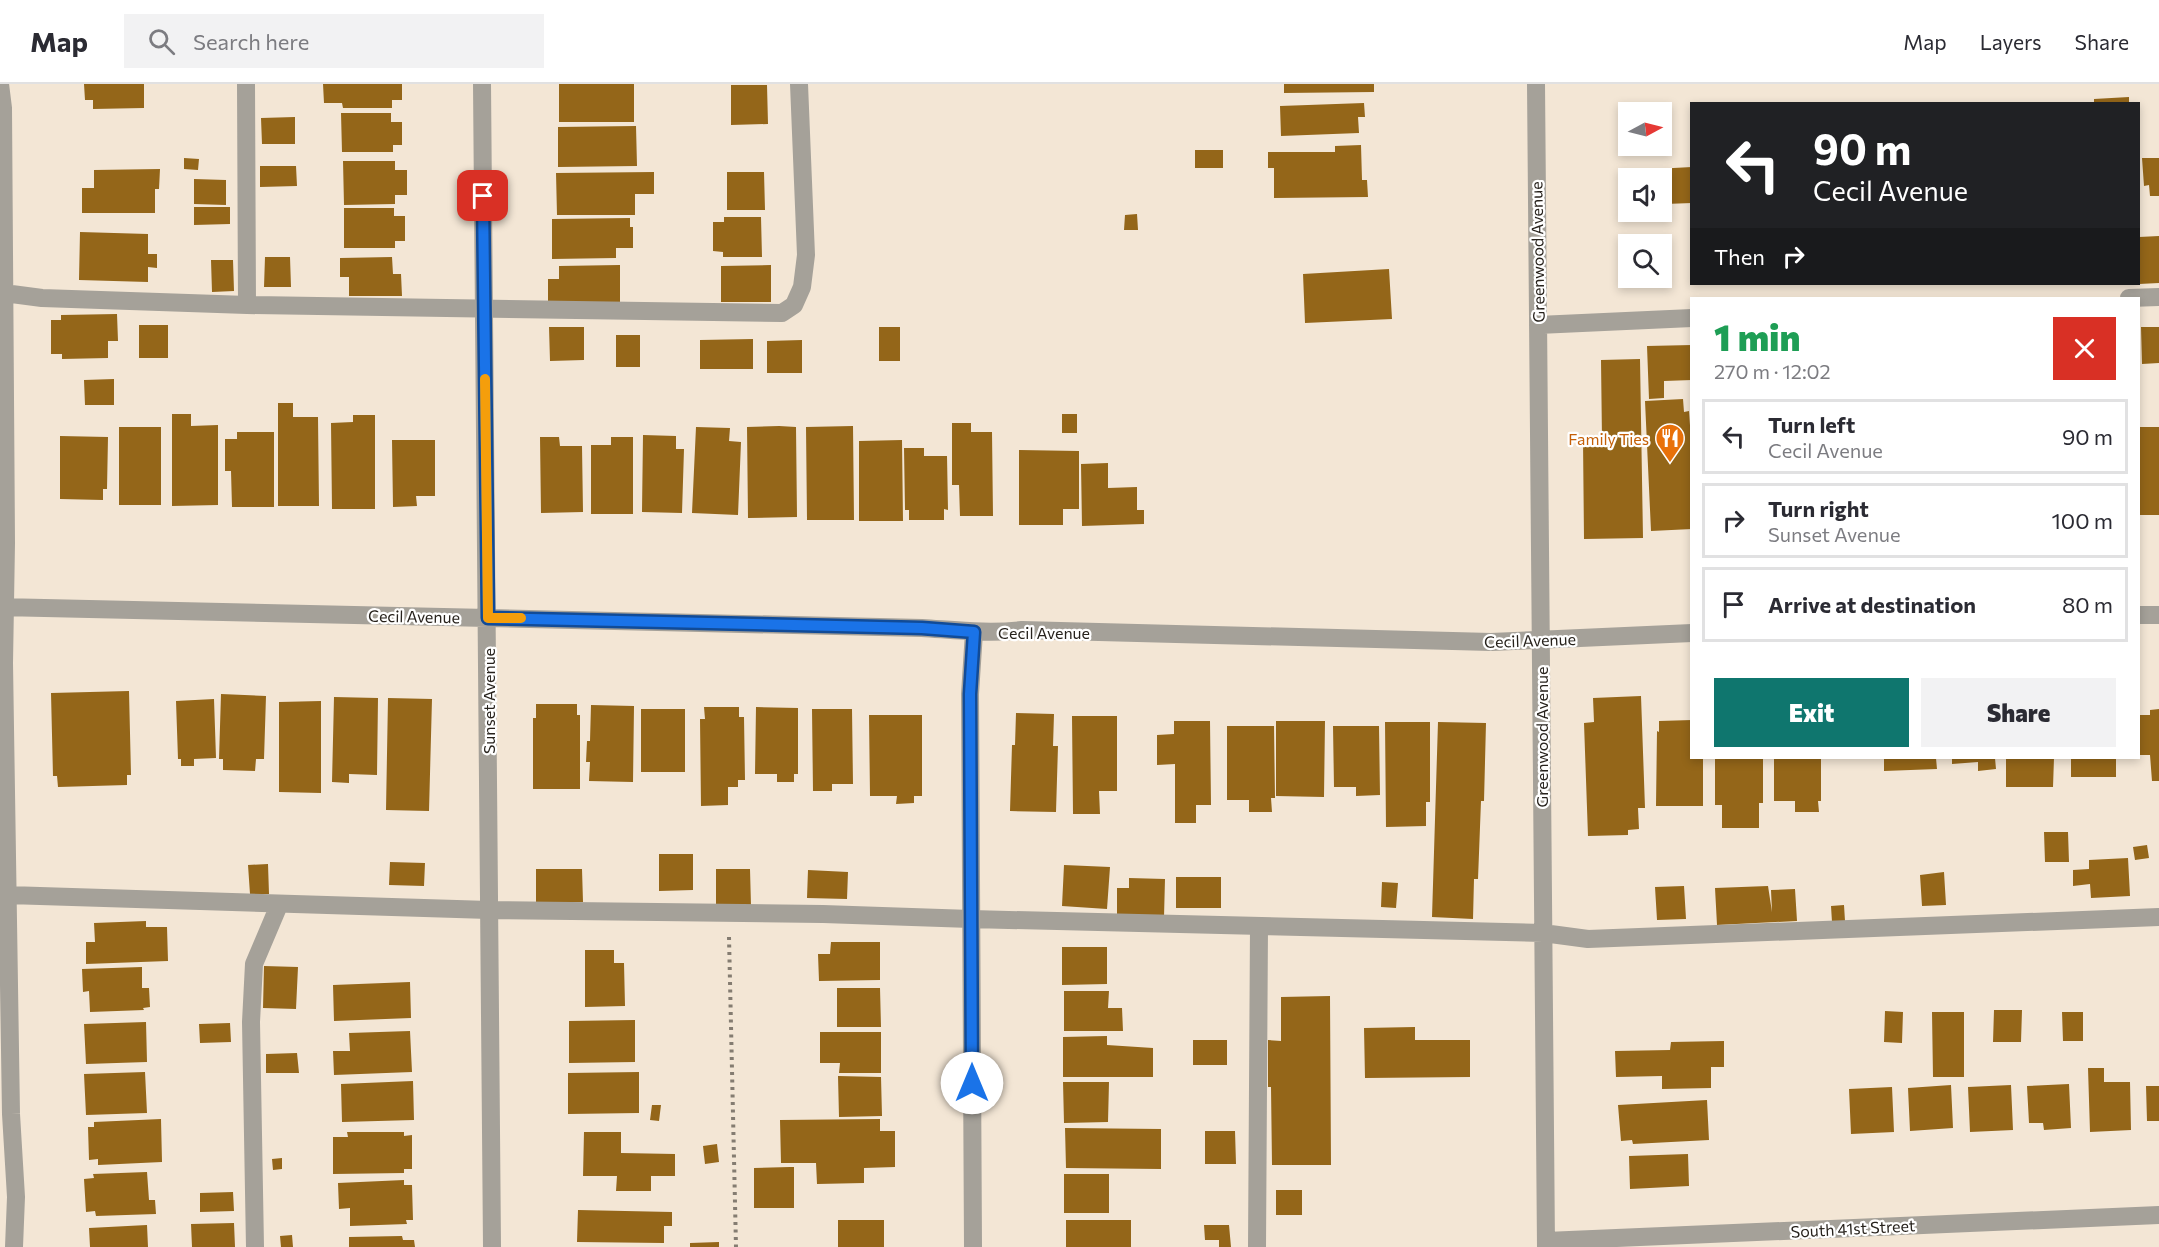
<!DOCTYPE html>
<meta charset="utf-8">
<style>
body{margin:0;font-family:Commissioner,sans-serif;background:#f2f2f3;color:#2b2b33;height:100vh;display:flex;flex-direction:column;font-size:22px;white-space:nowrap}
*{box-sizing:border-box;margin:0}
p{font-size:20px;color:#7c7c81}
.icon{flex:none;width:33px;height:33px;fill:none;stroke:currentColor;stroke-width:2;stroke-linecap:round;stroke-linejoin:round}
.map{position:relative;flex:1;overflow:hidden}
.drawer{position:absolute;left:1690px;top:213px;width:450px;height:462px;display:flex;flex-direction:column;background:#fff;border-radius:0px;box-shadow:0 3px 9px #0003}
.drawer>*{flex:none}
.guide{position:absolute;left:1690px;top:18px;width:450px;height:183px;border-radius:0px;box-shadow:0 3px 9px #0003;background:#202124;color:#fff;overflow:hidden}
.needle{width:39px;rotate:83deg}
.fabs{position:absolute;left:1618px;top:18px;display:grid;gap:12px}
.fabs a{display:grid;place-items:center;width:54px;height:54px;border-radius:0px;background:#fff;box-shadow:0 3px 9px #0003;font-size:30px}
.pin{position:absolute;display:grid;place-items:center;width:51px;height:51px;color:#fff;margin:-26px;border-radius:12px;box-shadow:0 3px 9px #0006}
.me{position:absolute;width:66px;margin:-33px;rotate:0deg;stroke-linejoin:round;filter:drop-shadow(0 0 4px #0008)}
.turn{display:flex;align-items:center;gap:21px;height:126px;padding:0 24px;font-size:27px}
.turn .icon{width:78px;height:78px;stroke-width:2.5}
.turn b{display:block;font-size:42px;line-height:51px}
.then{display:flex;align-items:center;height:57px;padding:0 24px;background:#0003;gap:12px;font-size:22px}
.round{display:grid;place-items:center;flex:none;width:63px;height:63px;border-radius:0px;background:#f2f2f3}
.summary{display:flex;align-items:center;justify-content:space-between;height:102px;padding:0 24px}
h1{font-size:36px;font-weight:800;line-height:45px;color:#1e9e55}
.primary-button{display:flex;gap:12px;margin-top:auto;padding:12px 24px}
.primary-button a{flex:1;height:69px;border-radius:0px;background:#0f766e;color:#fff;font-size:24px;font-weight:800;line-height:69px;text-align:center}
.primary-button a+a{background:#f2f2f3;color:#2b2b33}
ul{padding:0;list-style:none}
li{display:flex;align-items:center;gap:18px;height:75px;margin:0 12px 9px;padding:0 12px;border:3px solid #e1e1e2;border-radius:0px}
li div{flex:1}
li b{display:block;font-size:22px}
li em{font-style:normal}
header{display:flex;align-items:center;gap:36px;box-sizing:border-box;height:84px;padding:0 30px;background:#fff;border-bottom:2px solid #e1e1e2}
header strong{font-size:28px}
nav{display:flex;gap:33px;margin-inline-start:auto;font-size:21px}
.search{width:420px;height:54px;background:#f2f2f3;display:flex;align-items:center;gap:15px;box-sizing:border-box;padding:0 21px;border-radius:0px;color:#7c7c81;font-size:22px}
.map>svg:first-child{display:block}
.building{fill:#946619}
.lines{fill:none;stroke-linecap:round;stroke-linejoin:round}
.path{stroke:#847c71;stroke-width:4;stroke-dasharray:3 4.5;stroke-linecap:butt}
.minor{stroke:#a5a199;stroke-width:18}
.route-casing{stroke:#114b97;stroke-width:15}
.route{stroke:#1a73e8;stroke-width:10}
.slow{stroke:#f59e0b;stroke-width:10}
.labels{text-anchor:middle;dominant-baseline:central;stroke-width:4.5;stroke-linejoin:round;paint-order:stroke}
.street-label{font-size:16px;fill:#27221c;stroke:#fff}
.food-label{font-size:16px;fill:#c56008;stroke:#fff;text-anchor:end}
</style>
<header>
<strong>Map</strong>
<div class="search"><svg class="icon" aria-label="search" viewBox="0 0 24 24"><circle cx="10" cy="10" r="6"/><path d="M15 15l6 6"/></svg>Search here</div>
<nav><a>Map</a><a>Layers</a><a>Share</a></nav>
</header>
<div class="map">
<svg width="2159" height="1163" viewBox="0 0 2159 1163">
<rect width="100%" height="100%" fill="#f3e6d5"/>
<!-- building -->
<path class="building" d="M84,0H144V24L93,25V16H85Z
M323,0H402V16H392V24H343L342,19H324Z
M559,0H634V38H559Z
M1284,0H1374V8L1284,9Z
M731,1H767L768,40L731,41Z
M2129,13V20H2094V15Z
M1364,19L1365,33H1358L1359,49L1281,52L1280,22Z
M341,29H391V38H402V61H393V68H342Z
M295,33V60H262L261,34Z
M636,42L637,82L558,83V43Z
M1361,61L1362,96H1367L1368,113L1274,114V84H1268V68H1335V62Z
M1195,66H1223V84H1195Z
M184,74L199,75L198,86L184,85Z
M2142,74H2159V112H2150L2149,101L2144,102Z
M343,77H395V86H407V111H395V120L344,121Z
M260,82H296L297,102L260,103Z
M1692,83V119L1665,120V111L1662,112V94H1637L1636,86Z
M160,85L159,105H155V129H82V104H94V86Z
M654,88V110H635V131H557L556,89Z
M727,88H764L765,126H727Z
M194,95L226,96V121L194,120Z
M194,123H230V140L194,141Z
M344,124H394V132H405V157H395V164H344Z
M1137,130L1138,146H1124L1125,131Z
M724,133H761L762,173H723V168L713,167V138H724Z
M630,134V143H633V164H616V174L552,175V135Z
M80,148L148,150V170H157V184L148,183V198L79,196Z
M2159,152V199L2139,200V153Z
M265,173H290L291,203H264Z
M392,173L393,190H401L402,212H349V193H340V174Z
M211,176H233L234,207L212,208Z
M620,181V220L548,221V195H559V182Z
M771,181V218H721V182Z
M1389,185L1392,235L1305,239L1303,190Z
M117,230L118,257H108V274L62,275V270H51V236H61V231Z
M139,241H168V274H139Z
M549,243H584V276L550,277Z
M879,243H900V277H879Z
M2141,243H2159V279L2142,280Z
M616,251H640V283H616Z
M753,255V285H700V256Z
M802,256V289H767V257Z
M1692,261V296L1664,297V314L1649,315L1647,262Z
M1640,275L1643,454L1584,455L1583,356H1602L1601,276Z
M114,295V321H85L84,296Z
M1683,315L1684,328L1689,327L1692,370V445L1651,447L1645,317Z
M278,319H293V333H318L319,422H278Z
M172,330H191V342L218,341V421L172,422Z
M1062,330H1077V349H1062Z
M353,331H375V425H332L331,339L353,338Z
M952,339H971V348H992L993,432H960L959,401H952Z
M779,342L796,343L797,433L748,434L747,343Z
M853,342L854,436H807L806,343Z
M119,343H161V421H119Z
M696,343L730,344L729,357L741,358L738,431L692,429Z
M2139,343H2159V431H2139Z
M237,348H274V423H232L231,387H225V355H237Z
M643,351L676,352V365H684L682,429L642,428Z
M60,352L108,353L107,405H103V416L60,415Z
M540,353H559L560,362H582L583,428L541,429Z
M611,353H633V430H591V361H611Z
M392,356H435V412H416L417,422L393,423Z
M902,356L903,437H859V357Z
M904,364H924V372H947L948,426L944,425V436H909V426H905Z
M1019,366L1079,367V425H1063V441H1019Z
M1108,379V404L1137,403V426H1144V440L1082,442L1081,380Z
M129,607L131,691H127V701L58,703L57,692H53L51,609Z
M221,610L266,612L264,675H256L255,687L223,686V675H219Z
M1641,612L1645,724H1638L1639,745L1628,746V751L1588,752L1584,639L1594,638L1593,614Z
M334,613L378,614L377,691L349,690V699L332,698Z
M388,614L432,615L429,727L386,726Z
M214,615L216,674L194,675V682H181V675H178L176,617Z
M321,617V709L279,708V618Z
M536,620H577V631H580V705H533V634H536Z
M591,621L634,622L633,698L589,697L590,678H586L587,657H590Z
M704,623H739V633H744L745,696H738V703H728V721L701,722L700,635H705Z
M756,623L798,624V690H794V698H777V690H755Z
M641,625H685V688H641Z
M812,625H852L853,700H832V707H813Z
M2159,625V697H2152L2150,671H2139V631H2150V626Z
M1016,629L1054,630L1053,662H1058L1056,728L1010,727L1012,661H1015Z
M869,631H922V712H914V719L896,720L897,712H870Z
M1072,632H1117V707H1099L1100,730H1073Z
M1692,636V674H1703V722H1656L1657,647L1659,648V637Z
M1174,637H1210L1211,721H1196V739H1175V680L1157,681V651L1174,650Z
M1276,637H1325L1324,713L1276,712Z
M1385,638H1430V718H1426V742L1386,743Z
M1438,638L1486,639L1484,717H1481L1478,795H1474L1473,835L1432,833Z
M1227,642H1274L1275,714H1271L1272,728H1249V716H1227Z
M1333,642H1379L1380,711L1356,712V703H1334Z
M1715,674H1763V719H1759V744H1722V721H1715Z
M1774,674H1821V717H1818L1819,728H1795V717H1774Z
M1884,674H1936L1937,685L1884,687Z
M1952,674H1995L1996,685L1978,687V678L1952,680Z
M2006,674H2054L2053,703H2006Z
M2071,674H2116V693H2071Z
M2044,748H2068L2069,778H2045Z
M2147,761L2149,774L2135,776L2133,763Z
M659,770H693V806L659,807Z
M2128,774L2130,812L2091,814L2090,800L2073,802V786L2089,785V776Z
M390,778L425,779L424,802L389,801Z
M268,780L269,810H250L248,781Z
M1064,781L1110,783L1107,825L1062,822Z
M536,785H582L583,818H536Z
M716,785H750L751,822H716Z
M808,786L848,788L847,815L807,814Z
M1944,788L1946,821L1922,822L1920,791Z
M1176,793H1221V824H1176Z
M1129,794L1165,795L1164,833L1117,832V804H1129Z
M1382,798L1398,799L1396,824L1381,823Z
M1684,802L1686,835L1657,836L1655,803Z
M1768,802L1772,828L1771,806L1795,805L1797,837L1717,841L1715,804Z
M1844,821L1845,837L1832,838L1831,822Z
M146,837V843H167L168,877L86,880V858H95L94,839Z
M831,858H880V896L819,897L818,870H830Z
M1062,863H1107V900L1062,901Z
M585,866H614V879H624L625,922L585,923Z
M264,882L298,883L296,925L263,924Z
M142,883V904H149L150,923L143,924L144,926L90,928L89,907L83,908L82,885Z
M410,898L411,934L334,937L333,901Z
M837,904H880L881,943H837Z
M1064,907H1109L1108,924H1122L1123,947H1064Z
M1330,912L1331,1081H1272L1271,1003H1268V956L1281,957V913Z
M1994,926H2022L2021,958H1993Z
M1885,927L1903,928L1902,959L1884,958Z
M1932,928H1964V993H1933Z
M2062,928H2083V957H2063Z
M635,936V978L569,979V937Z
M146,938L147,978L86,980L84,940Z
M230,939L231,958L200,959L199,940Z
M1415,943V956H1470V993L1365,994L1364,944Z
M410,947L412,988L334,991L333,967H350L349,949Z
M820,948H881V989H839L840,979H820Z
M1107,952V961L1153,964V993H1063V953Z
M1193,956H1227V981H1193Z
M1724,957V983H1711V1004L1662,1005V992L1616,993L1615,967L1670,966L1671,958Z
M297,969L299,989H266V970Z
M2088,984H2104V998H2130L2131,1046L2090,1048Z
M145,988L147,1029L86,1031L84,990Z
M639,988V1029L568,1030V989Z
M838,992L881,993L882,1032L839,1033Z
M413,997L414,1036L342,1038L341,1000Z
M1063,998H1109L1108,1038L1064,1039Z
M2069,1000L2071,1044L2044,1046L2043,1039H2029L2027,1002Z
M1951,1001L1953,1044L1910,1047L1908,1004Z
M2011,1001L2013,1046L1970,1048L1968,1003Z
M2146,1002H2159V1037H2147Z
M1892,1003L1894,1048L1851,1050L1849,1005Z
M1707,1016L1709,1056L1633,1060L1632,1056L1621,1057L1618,1021Z
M652,1021H661L659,1037L650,1036Z
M161,1035L162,1078L98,1081V1075L89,1076L88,1043H94V1038Z
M880,1035V1047H895V1083L864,1084V1099L817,1100L816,1079H781L780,1036Z
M1065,1044L1161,1045V1085L1066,1084Z
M1205,1047H1235L1236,1080H1205Z
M347,1048H404V1052L412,1051V1085H404V1089L333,1090V1053H348Z
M584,1048H621V1069L675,1070V1092H651V1107H616L617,1092H583Z
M717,1060L719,1078L705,1080L703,1062Z
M1688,1070L1689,1102L1630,1105L1629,1072Z
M282,1074V1085L273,1086L272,1075Z
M790,1083H794V1124H754V1084Z
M147,1088L149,1116H155L156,1130L96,1132L95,1127L86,1128L84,1095L94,1094L93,1090Z
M1064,1090H1109V1129H1064Z
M404,1096V1101H412L413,1136H406L407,1140L350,1142V1124L339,1125L338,1099Z
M1276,1106H1302V1131H1276Z
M233,1108L234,1127L200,1128V1109Z
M578,1126L672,1128V1142H664V1159L577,1158Z
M838,1136H884V1163H838Z
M1066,1136H1131V1163H1066Z
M234,1139L235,1163H192L191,1140Z
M147,1141L148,1163H90L89,1144Z
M1204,1141H1229L1231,1163H1219V1156H1205Z
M292,1151L293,1163H281L280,1152Z
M402,1152L403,1156H414L415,1163H349V1153Z
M719,1158V1163H690V1159Z"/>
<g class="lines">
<!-- path -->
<path class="path" d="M729,853L736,1163"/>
<!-- minor -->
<path class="minor" d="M0,0L3,24L6,459L4,579L11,1030L16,1113L14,1163
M246,0L247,221
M482,0L492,1163
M1536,0L1546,1163
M4,209L42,214L247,221L782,229L794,221L802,203L806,171L799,0
M2129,214L2159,213
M1538,241L1692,234
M0,523L922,544C955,546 989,550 1022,546L1491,558L1692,549
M2139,531H2159
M8,811L489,826L823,830L971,835L1543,849L1588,855L2159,833
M1546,1157L2159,1131
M255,1163L251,938L254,880L279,821
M973,1163L970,610L974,548
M1257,1163L1259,842"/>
</g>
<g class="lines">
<!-- route casing -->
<g class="route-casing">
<path id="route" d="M483,112L488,534L922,544L974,548L970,610L972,999"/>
</g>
<!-- route -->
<use href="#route" class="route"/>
<!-- slow -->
<path class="slow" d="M485,295L488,534H521"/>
</g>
<!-- icons -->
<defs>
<g id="restaurant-pin" transform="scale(1.5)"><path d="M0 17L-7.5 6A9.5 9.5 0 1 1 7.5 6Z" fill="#e8710a" stroke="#fff"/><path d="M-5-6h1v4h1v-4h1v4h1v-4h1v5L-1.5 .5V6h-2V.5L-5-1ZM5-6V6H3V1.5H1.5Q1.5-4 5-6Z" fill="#fff"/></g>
</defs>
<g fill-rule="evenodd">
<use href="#restaurant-pin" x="1670" y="354"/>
</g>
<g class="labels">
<!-- street labels -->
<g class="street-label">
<text transform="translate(1537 168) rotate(-91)">Greenwood Avenue</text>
<text transform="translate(414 532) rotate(1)">Cecil Avenue</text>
<text x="1044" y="548">Cecil Avenue</text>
<text transform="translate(1530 556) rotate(-2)">Cecil Avenue</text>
<text transform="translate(488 617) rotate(-90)">Sunset Avenue</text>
<text transform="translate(1541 653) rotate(-90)">Greenwood Avenue</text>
<text transform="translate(1853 1144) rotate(-3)">South 41st Street</text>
</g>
<!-- food labels -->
<g class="food-label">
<text x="1649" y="354">Family Ties</text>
</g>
</g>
</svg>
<div class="fabs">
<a><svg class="needle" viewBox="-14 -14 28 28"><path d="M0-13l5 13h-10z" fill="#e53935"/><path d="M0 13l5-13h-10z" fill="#7c7c81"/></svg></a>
<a><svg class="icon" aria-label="sound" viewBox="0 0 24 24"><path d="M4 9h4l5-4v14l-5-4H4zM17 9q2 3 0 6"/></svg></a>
<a><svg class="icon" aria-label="search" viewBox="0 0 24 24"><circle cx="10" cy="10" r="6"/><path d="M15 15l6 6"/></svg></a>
</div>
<div class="pin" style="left:483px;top:112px;background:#d93025"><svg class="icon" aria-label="arrive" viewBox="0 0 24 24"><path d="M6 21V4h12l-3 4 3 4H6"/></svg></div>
<svg class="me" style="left:972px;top:999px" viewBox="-20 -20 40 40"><circle r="19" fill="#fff"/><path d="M0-13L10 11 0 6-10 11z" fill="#1a73e8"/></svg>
<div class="guide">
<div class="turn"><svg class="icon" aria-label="left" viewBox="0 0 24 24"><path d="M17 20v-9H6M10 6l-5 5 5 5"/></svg><div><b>90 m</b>Cecil Avenue</div></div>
<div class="then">Then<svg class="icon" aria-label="right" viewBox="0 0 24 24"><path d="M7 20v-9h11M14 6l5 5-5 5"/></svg></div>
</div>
<section class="drawer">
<div class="summary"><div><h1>1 min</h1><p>270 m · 12:02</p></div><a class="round" style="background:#d93025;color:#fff"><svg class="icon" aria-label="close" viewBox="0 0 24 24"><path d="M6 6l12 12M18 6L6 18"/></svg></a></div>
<ul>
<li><svg class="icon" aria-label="left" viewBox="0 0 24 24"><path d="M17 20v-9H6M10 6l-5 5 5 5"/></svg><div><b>Turn left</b><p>Cecil Avenue</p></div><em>90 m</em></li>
<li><svg class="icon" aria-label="right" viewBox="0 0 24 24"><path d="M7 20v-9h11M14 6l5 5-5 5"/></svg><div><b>Turn right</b><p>Sunset Avenue</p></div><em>100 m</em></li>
<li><svg class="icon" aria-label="arrive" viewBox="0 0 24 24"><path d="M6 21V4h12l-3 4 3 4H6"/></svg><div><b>Arrive at destination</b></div><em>80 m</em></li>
</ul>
<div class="primary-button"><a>Exit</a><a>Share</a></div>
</section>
</div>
